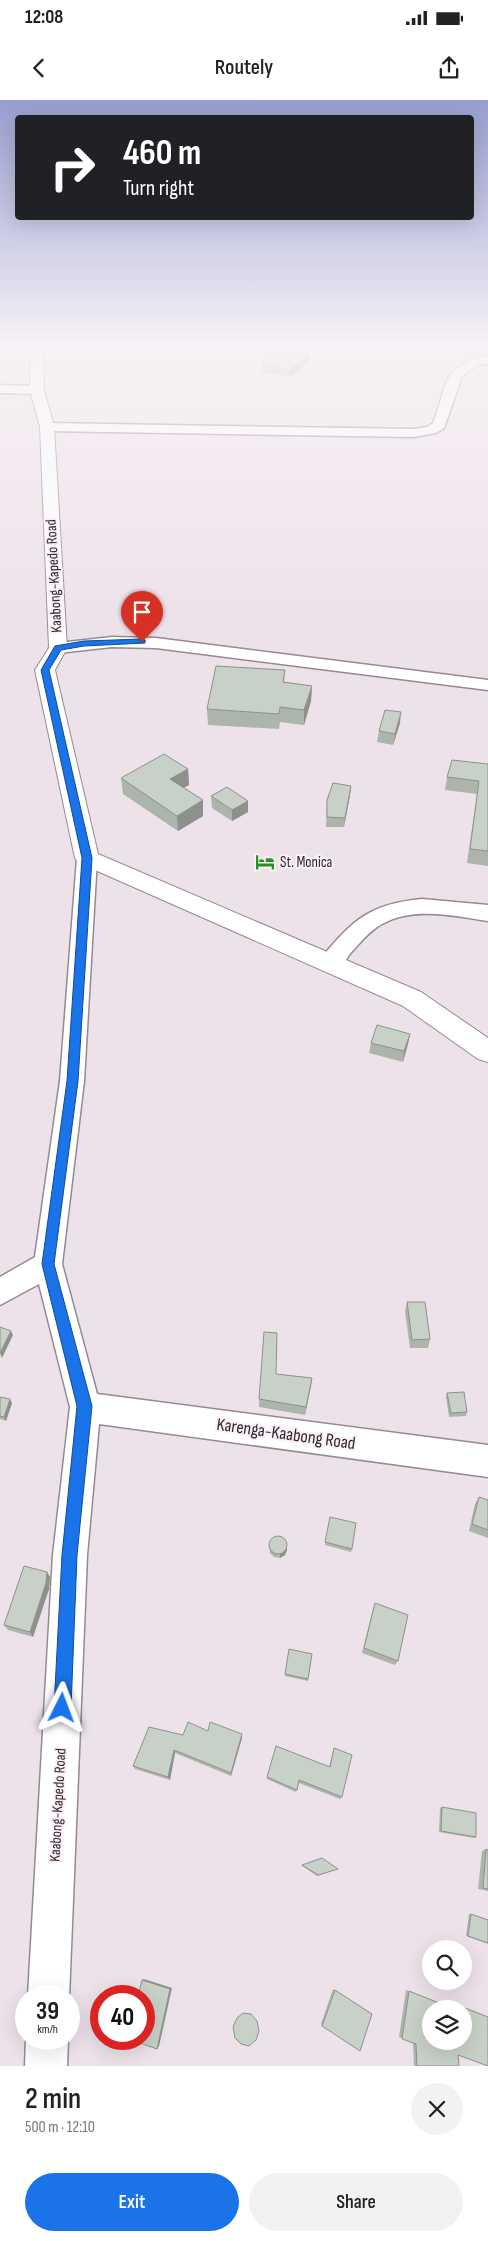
<!DOCTYPE html>
<meta charset="utf-8">
<style>
body{margin:0;font-family:"Sofia Sans Condensed",sans-serif;background:#f2f2f2;color:#222;height:100vh;display:flex;flex-direction:column;font-size:19px;white-space:nowrap}
*{box-sizing:border-box;margin:0}
p{font-size:16px;color:#767676}
.icon{flex:none;width:28px;height:28px;fill:none;stroke:currentColor;stroke-width:2;stroke-linecap:round;stroke-linejoin:round}
.map{position:relative;height:1966px;overflow:hidden}
.sheet{display:flex;flex-direction:column;background:#fff;flex:1}
.sheet>*{flex:none}
.top-card{position:absolute;left:15px;top:15px;width:459px;height:105px;border-radius:5px;box-shadow:0 5px 20px #0002;background:#202124;color:#fff;overflow:hidden}
.controls{position:absolute;left:422px;top:1840px;display:grid;gap:10px}
.controls a{display:grid;place-items:center;width:50px;height:50px;border-radius:50%;background:#fff;box-shadow:0 5px 20px #0002;font-size:25px}
.speed{position:absolute;left:15px;top:1885px;display:flex;gap:10px;font-size:25px;font-weight:700;text-align:center}
.speed>*{display:grid;place-content:center;width:65px;height:65px;border-radius:50%;background:#fff;box-shadow:0 5px 20px #0002;line-height:1}
.speed small{font-size:12px;font-weight:400}
.speed .limit{border:8px solid #d22;background:#fff;color:#111}
.pin{position:absolute;display:grid;place-items:center;width:42px;height:42px;color:#fff;margin:-51px -21px;border-radius:50% 50% 50% 0;rotate:-45deg;box-shadow:0 0 5px #0007}
.pin .icon{rotate:45deg}
.me{position:absolute;width:55px;margin:-28px;rotate:3deg;stroke-linejoin:round;filter:drop-shadow(0 0 4px #0008)}
.turn{display:flex;align-items:center;gap:18px;height:105px;padding:0 25px;font-size:22px}
.turn .icon{width:65px;height:65px;stroke-width:2.5}
.turn b{display:block;font-size:35px;line-height:42px}
.round{display:grid;place-items:center;flex:none;width:52px;height:52px;border-radius:26px;background:#f2f2f2}
.summary{display:flex;align-items:center;justify-content:space-between;height:85px;padding:0 25px}
h1{font-size:30px;font-weight:600;line-height:38px}
.cta{display:flex;gap:10px;margin-top:auto;padding:10px 25px}
.cta a{flex:1;height:58px;border-radius:30px;background:#1a73e8;color:#fff;font-size:20px;font-weight:600;line-height:58px;text-align:center}
.cta a+a{background:#f2f2f2;color:#222}
.status{display:flex;justify-content:space-between;align-items:center;height:35px;padding:0 25px;background:#fff;direction:ltr}
.status svg{height:14px;fill:currentColor}
header{display:flex;justify-content:space-between;align-items:center;height:65px;padding:0 25px;background:#fff;font-size:22px;font-weight:600}
.map>svg:first-child{display:block}
.lines{fill:none;stroke-linecap:round;stroke-linejoin:round}
.minor-casing{stroke:#958a91;stroke-width:3}
.major-casing{stroke:#958a91;stroke-width:2}
.minor{fill:#fff;fill-rule:evenodd}
.major{fill:#fff;fill-rule:evenodd}
.wall{fill:#acb4ab}
.shaded-wall{fill:#8c928b}
.building{fill:#c8d1c7;stroke:#8c928b}
.route{fill:#1a73e8;stroke:#114b97}
.labels{text-anchor:middle;dominant-baseline:central;stroke-width:4;stroke-linejoin:round;paint-order:stroke}
.street-label{font-size:15px;fill:#2d282b;stroke:#fceff7}
.poi-label{font-size:15px;fill:#2d282b;stroke:#fceff7;text-anchor:start}
.near-street-label{font-size:18px;fill:#2d282b;stroke:#fceff7}
</style>
<div class="status"><b>12:08</b><svg viewBox="0 0 49 12"><path d="M0 12V9h3v3zM5 12V6h3v6zM10 12V3h3v9zM15 12V0h3v12zM26 1h20v11H26zM47 4h2v5h-2z"/></svg></div>
<header><svg class="icon" aria-label="back" viewBox="0 0 24 24"><path d="M15 5l-7 7 7 7"/></svg>Routely<svg class="icon" aria-label="share" viewBox="0 0 24 24"><path d="M12 15V3M7 8l5-5 5 5M5 13v7h14v-7"/></svg></header>
<div class="map">
<svg width="488" height="1966" viewBox="0 0 488 1966">
<rect width="100%" height="100%" fill="#eee2ea"/>
<g class="lines">
<!-- minor casing -->
<g class="minor-casing">
<path id="minor" d="M488,255V263L477,265L462,276L444,328L436,333L414,337L47,331L40,327L47,323L414,329L427,327L433,323C449,284 439,267 488,255Z
M0,285L37,286L43,290L37,294L0,293Z
M112,537L156,538L488,580V590L156,548L112,547L58,553L52,552L49,548L52,544L58,543Z
M87,751L94,753L97,758L84,981L62,1164L97,1294L488,1345V1377L99,1324L87,1455L69,1898V1896H28L53,1455L70,1307L39,1184L0,1205V1177L35,1157L60,981L77,758L80,753Z
M422,799L488,805V821C455,816 413,806 382,824C369,831 359,844 349,855C346,860 342,867 337,869C331,872 327,870 322,869L319,863L322,857C354,819 370,804 422,799Z
M26,1938L68,1939L67,1966H25Z"/>
</g>
<!-- major casing -->
<g class="major-casing">
<path id="major" d="M31,242H43L44,290L54,327L67,548L55,570L98,754L421,892L488,938V962L478,959L403,906L79,763L75,758L35,570L49,548L40,327L30,290Z"/>
</g>
<!-- minor -->
<use href="#minor" class="minor"/>
<!-- major -->
<use href="#major" class="major"/>
</g>
<!-- wall -->
<path class="wall" d="M309,255V262L290,277L262,272V265Z
M285,570L284,582L312,586L311,601L304,625L280,622L279,629L208,625L207,609Z
M400,623L393,645L377,642L379,631Z
M488,664V766L467,763L477,694L445,690L447,677Z
M188,669L189,685L183,688L203,700V716L178,731L123,694L121,678Z
M351,686L350,695L344,727H326L327,700Z
M211,696L248,712L232,721L212,708Z
M410,934L408,944L403,962L369,953L371,943Z
M407,1202L430,1239L428,1248H410L405,1211Z
M276,1274L312,1278L305,1315L259,1307V1299Z
M447,1293L467,1312L466,1316L449,1317L446,1297Z
M0,1297L12,1303L6,1321L0,1319Z
M479,1397L488,1400V1438L469,1431L475,1404Z
M330,1417L352,1449L351,1452L325,1445Z
M269,1444L287,1450L285,1455L280,1458L274,1457L270,1453Z
M47,1472L50,1477L49,1489L33,1537L8,1530L4,1525Z
M375,1503L398,1561L395,1565L362,1553L373,1509Z
M289,1549L312,1554L308,1581L285,1576Z
M208,1631L242,1634V1638L231,1676L175,1653L170,1680L135,1669L133,1666L183,1635Z
M334,1648L342,1697L340,1699L299,1683L296,1692L267,1679V1677L329,1667Z
M442,1707L476,1737L474,1738L439,1732L440,1708Z
M486,1749L488,1750V1791L478,1789L482,1751Z
M301,1765H302L337,1769L317,1776Z
M469,1814H471L488,1820V1844L466,1836Z
M333,1889L372,1914L322,1926L321,1924Z
M406,1890L454,1909L464,1941V1909H460L461,1906L488,1917L458,1955L459,1966H414L413,1943L399,1937Z"/>
<!-- shaded-wall -->
<path class="shaded-wall" d="M309,255V262L290,277V270Z
M312,586L311,601L304,625V610Z
M401,612L400,623L393,645L395,634Z
M188,669L189,685L171,695L170,679Z
M351,686L350,695L344,727L345,718Z
M203,700V716L178,731L177,716Z
M248,701V712L232,721V710Z
M410,934L408,944L403,962L404,951Z
M11,1231L13,1235L2,1258L0,1253Z
M312,1278L311,1286L305,1315L306,1307Z
M10,1299L12,1303L6,1321L4,1317Z
M287,1446V1450L285,1455L280,1458V1454Z
M47,1472L50,1477L49,1489L33,1537L30,1532Z
M242,1634V1638L231,1676V1673Z
M174,1650L175,1653L170,1680L168,1677Z
M144,1879L172,1888L159,1946L157,1949L142,1880Z"/>
<!-- building -->
<path class="building" d="M273,251L309,255L290,270L262,265Z
M216,566L285,570L283,582L312,586L304,610L280,607L279,614L207,609Z
M385,610L401,612L395,634L379,631Z
M164,654L188,669L170,679L203,700L177,716L121,678Z
M452,660L488,664V751L470,749L479,681L447,677Z
M333,683L351,686L345,718L327,717V700Z
M227,687L248,701L232,710L211,696Z
M377,925L410,934L404,951L371,943Z
M407,1202H425L430,1239L412,1240Z
M0,1227L11,1231L0,1253Z
M264,1232L277,1233L276,1274L312,1278L306,1307L259,1299Z
M464,1292L467,1312L451,1313L447,1293Z
M0,1297L10,1299L4,1317L0,1316Z
M479,1397L488,1400V1430L472,1424Z
M330,1417L356,1423L352,1449L325,1442Z
M269 1445a9 9 0 1 1 18 0a9 9 0 1 1-18 0Z
M24,1466L47,1472L46,1483L30,1532L4,1525Z
M375,1503L408,1515L398,1561L364,1548Z
M289,1549L312,1554L308,1579L285,1574Z
M188,1622L208,1631L210,1622L242,1634L231,1673L174,1650L168,1677L133,1666L149,1627L183,1635Z
M276,1646L330,1667L334,1648L352,1655L342,1697L299,1680L297,1690L267,1677Z
M442,1707L476,1713V1737L441,1731Z
M486,1749L488,1750V1789L483,1788Z
M322,1758L338,1769L318,1775L302,1765Z
M471,1814L488,1820V1843L468,1836Z
M142,1880L170,1889L157,1949L128,1939H144V1896H138Z
M335,1890L372,1914L360,1951L322,1926Z
M409,1891L454,1909H431V1941H464V1913L465,1908L488,1917V1966L458,1955L459,1966H417L416,1944L402,1939Z
M243,1913L251,1914L257,1921L259,1931L256,1940L249,1946L241,1944L235,1938L233,1927L237,1918Z"/>
<!-- sky -->
<linearGradient id="sky" x2="0" y2="1"><stop stop-color="#979dce"/><stop offset="0.47" stop-color="#f7f2f6"/><stop offset="1" stop-color="#f7f2f6" stop-opacity="0"/></linearGradient>
<rect width="488" height="517" fill="url(#sky)"/>
<!-- route -->
<path class="route" d="M142,539L145,540V543L84,546L61,550L49,570L92,758L78,981L54,1164L92,1306L77,1455L71,1608L68,1614L62,1617L57,1614L54,1608L62,1455L77,1306L42,1164L67,981L82,758L41,570L55,546L84,541Z"/>
<!-- icons -->
<defs>
<g id="hotel-bare" transform="scale(1.5)"><path d="M-6-4.5h1.5V1H6V5H4.5V3h-9V5H-6ZM-4 0a1.8 1.8 0 1 1 3.6 0ZM.5 0V-2.5h3Q6-2.5 6 0Z" fill="#23941f" stroke="#fceff7" stroke-width="2.5" paint-order="stroke"/></g>
</defs>
<g fill-rule="evenodd">
<use href="#hotel-bare" x="265" y="762"/>
</g>
<g class="labels">
<!-- street labels -->
<g class="street-label">
<text transform="translate(54 476) rotate(-93)">Kaabong-Kapedo Road</text>
<text transform="translate(58 1705) rotate(-87)">Kaabong-Kapedo Road</text>
</g>
<!-- poi labels -->
<g class="poi-label">
<text x="280" y="762">St. Monica</text>
</g>
<!-- near-street labels -->
<g class="near-street-label">
<text transform="translate(286 1334) rotate(8)">Karenga-Kaabong Road</text>
</g>
</g>
</svg>
<div class="controls">
<a><svg class="icon" aria-label="search" viewBox="0 0 24 24"><circle cx="10" cy="10" r="6"/><path d="M15 15l6 6"/></svg></a>
<a><svg class="icon" aria-label="layers" viewBox="0 0 24 24"><path d="M12 4l9 5-9 5-9-5zM3 14l9 5 9-5"/></svg></a>
</div>
<div class="speed"><div>39<small>km/h</small></div><div class="limit">40</div></div>
<div class="pin" style="left:142px;top:542px;background:#d93025"><svg class="icon" aria-label="arrive" viewBox="0 0 24 24"><path d="M6 21V4h12l-3 4 3 4H6"/></svg></div>
<svg class="me" style="left:62px;top:1608px" viewBox="-20 -20 40 40"><path d="M0-17L14 15 0 8-14 15z" fill="#1a73e8" stroke="#fff" stroke-width="4"/></svg>
<div class="top-card">
<div class="turn"><svg class="icon" aria-label="right" viewBox="0 0 24 24"><path d="M7 20v-9h11M14 6l5 5-5 5"/></svg><div><b>460 m</b>Turn right</div></div>
</div>
</div>
<section class="sheet">
<div class="summary"><div><h1>2 min</h1><p>500 m · 12:10</p></div><a class="round"><svg class="icon" aria-label="close" viewBox="0 0 24 24"><path d="M6 6l12 12M18 6L6 18"/></svg></a></div>
<div class="cta"><a>Exit</a><a>Share</a></div>
</section>
